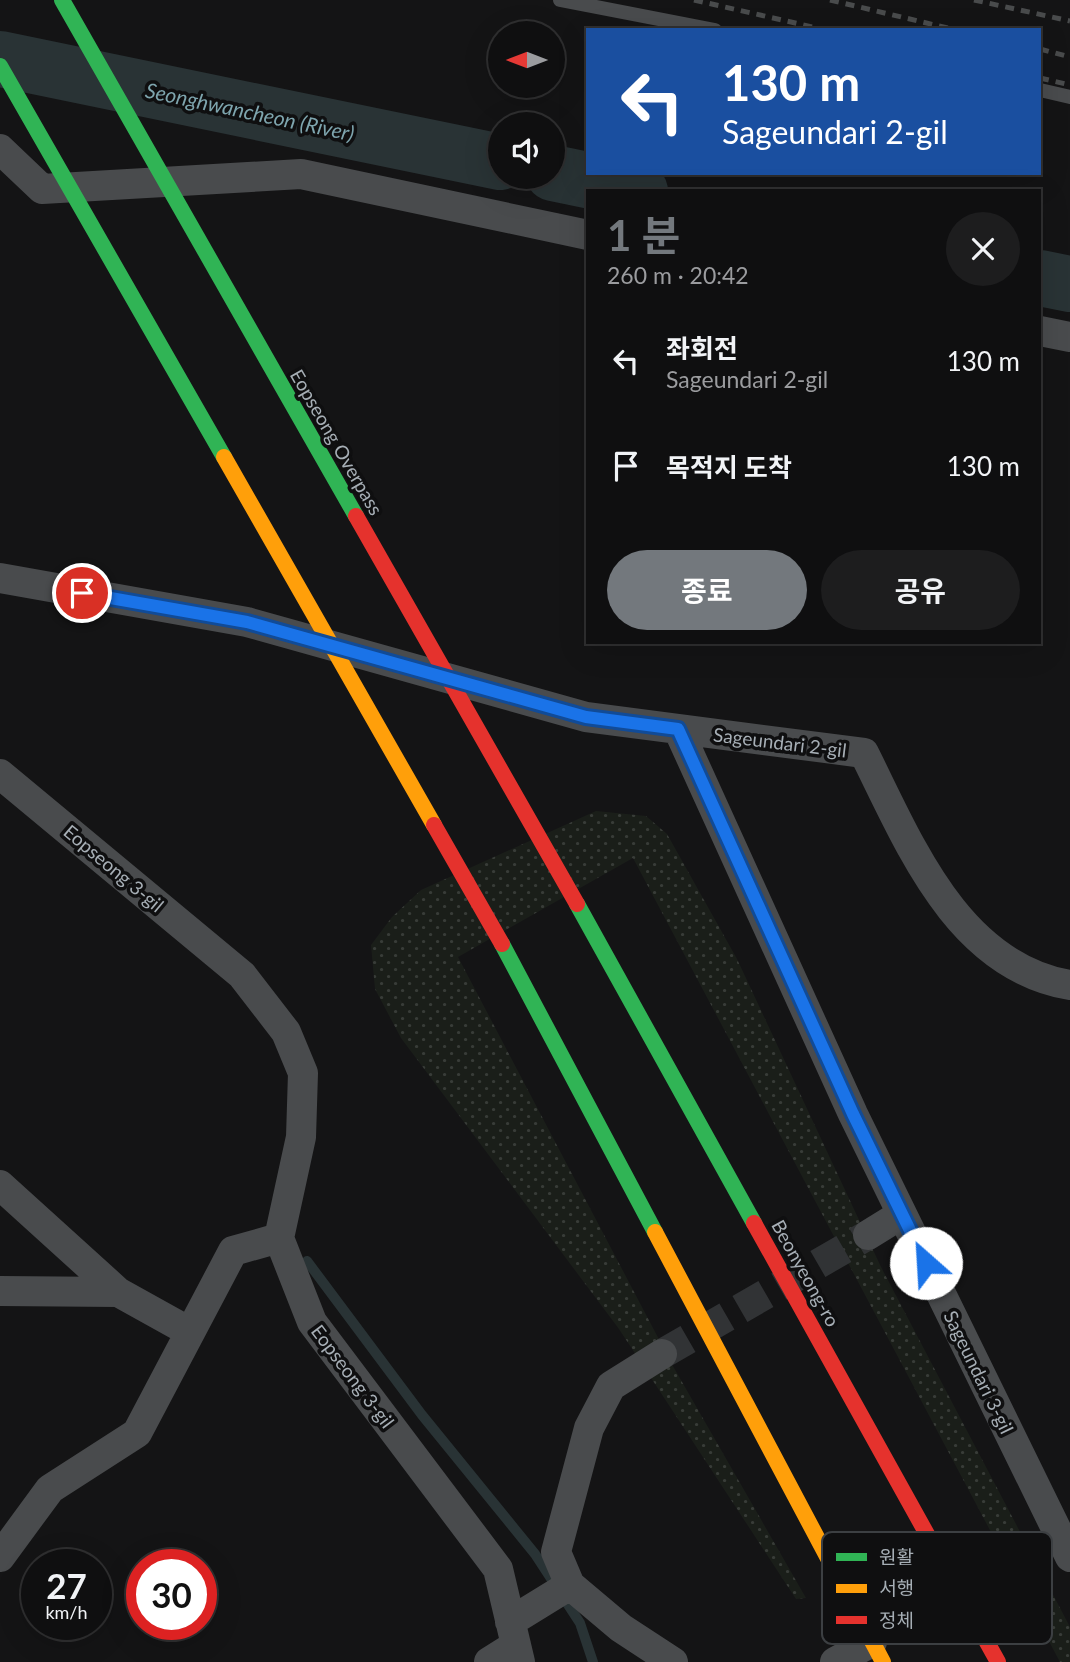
<!DOCTYPE html>
<html lang="ko">
<meta charset="utf-8">
<style>
body{margin:0;font-family:Lato,"Noto Sans KR",sans-serif;background:#1d1d1e;color:#f1f3f6;height:100vh;display:flex;flex-direction:column;font-size:26px;white-space:nowrap}
*{box-sizing:border-box;margin:0}
p{font-size:23px;color:#9b9c9f}
.icon{flex:none;width:38px;height:38px;fill:none;stroke:currentColor;stroke-width:2;stroke-linecap:round;stroke-linejoin:round}
.map{position:relative;flex:1;overflow:hidden}
.details{position:absolute;left:586px;top:189px;width:455px;height:455px;display:flex;flex-direction:column;background:#0f0f10;border-radius:0px;box-shadow:0 7px 28px #0002,0 0 0 2px #2f2f30}
.details>*{flex:none}
.top-card{position:absolute;left:586px;top:28px;width:455px;height:147px;border-radius:0px;box-shadow:0 7px 28px #0002,0 0 0 2px #2f2f30;background:#1a4fa0;color:#fff;overflow:hidden}
.needle{width:46px;rotate:270deg}
.tools{position:absolute;left:488px;top:21px;display:grid;gap:14px}
.tools a{display:grid;place-items:center;width:77px;height:77px;border-radius:50%;background:#0f0f10;box-shadow:0 7px 28px #0002,0 0 0 2px #2f2f30;font-size:35px}
.speed{position:absolute;left:21px;top:1549px;display:flex;gap:14px;font-size:35px;font-weight:700;text-align:center}
.speed>*{display:grid;place-content:center;width:91px;height:91px;border-radius:50%;background:#0f0f10;box-shadow:0 7px 28px #0002,0 0 0 2px #2f2f30;line-height:1}
.speed small{font-size:18px;font-weight:400}
.speed .limit{border:10px solid #d22;background:#fff;color:#111}
.pin{position:absolute;display:grid;place-items:center;width:60px;height:60px;color:#fff;margin:-30px;border:4px solid #fff;border-radius:50%;box-shadow:0 2px 7px #0007}
.me{position:absolute;width:77px;margin:-38px;rotate:334deg;stroke-linejoin:round;filter:drop-shadow(0 0 5px #0008)}
.turn{display:flex;align-items:center;gap:24px;height:147px;padding:0 21px;font-size:32px}
.turn .icon{width:91px;height:91px;stroke-width:2.5}
.turn b{display:block;font-size:49px;line-height:60px}
.round{display:grid;place-items:center;flex:none;width:74px;height:74px;border-radius:37px;background:#1d1d1e}
.overview{display:flex;align-items:center;justify-content:space-between;height:119px;padding:0 21px}
h1{font-size:42px;font-weight:700;line-height:52px;color:#73787d}
.button{display:flex;gap:14px;margin-top:auto;padding:14px 21px}
.button a{flex:1;height:80px;border-radius:42px;background:#73787d;color:#fff;font-size:28px;font-weight:700;line-height:80px;text-align:center}
.button a+a{background:#1d1d1e;color:#f1f3f6}
ul{padding:0;list-style:none}
li{display:flex;align-items:center;gap:21px;height:105px;padding:0 21px}
li div{flex:1}
li b{display:block;font-size:26px}
li em{font-style:normal}
.map>svg:first-child{display:block}
.grass{fill:url(#grass-dots)}
.lines{fill:none;stroke-linecap:round;stroke-linejoin:round}
.stream{stroke:#293335;stroke-width:10}
.river{stroke:#293335;stroke-width:56}
.street-tunnel{stroke:#313335;stroke-width:30;stroke-dasharray:30 15;stroke-linecap:butt}
.lane{stroke:#494b4d;stroke-width:14}
.street{stroke:#494b4d;stroke-width:30}
.fast{stroke:#30b455;stroke-width:16}
.slow{stroke:#ff9f0a;stroke-width:16}
.jam{stroke:#e5322d;stroke-width:16}
.rail{stroke:#494b4c;stroke-width:5;stroke-dasharray:9 7;stroke-linecap:butt}
.fast-bridge{stroke:#30b455;stroke-width:16}
.slow-bridge{stroke:#ff9f0a;stroke-width:16}
.jam-bridge{stroke:#e5322d;stroke-width:16}
.route-casing{stroke:#114b97;stroke-width:18}
.route{stroke:#1a73e8;stroke-width:12}
.labels{text-anchor:middle;dominant-baseline:central;stroke-width:7;stroke-linejoin:round;paint-order:stroke}
.street-label{font-size:19px;fill:#a6aeb5;stroke:#0f0f10}
.water-label{font-size:21px;font-style:italic;fill:#7ea5ae;stroke:#0f0f10}
.key{fill:#0f0f10;stroke:#3c3f42;stroke-width:2}
.key-label{font-size:19px;fill:#a6aeb5}
</style>
<div class="map">
<svg width="1070" height="1662" viewBox="0 0 1070 1662">
<defs>
<pattern id="grass-dots" width="8" height="8" patternUnits="userSpaceOnUse" patternTransform="scale(1.75)"><rect width="8" height="8" fill="#1a1e19"/><path d="M2 2h.1M6 6h.1" fill="none" stroke="#383c38" stroke-width="1.8" stroke-linecap="round"/></pattern>
</defs>
<rect width="100%" height="100%" fill="#141415"/>
<!-- grass -->
<path class="grass" d="M596,811L646,816L667,834L737,959L881,1267L1070,1627V1662H1060L633,858L458,957L674,1368L806,1598L796,1599L619,1329L401,1038L375,989L371,945L392,917L421,890Z"/>
<g class="lines">
<!-- stream -->
<path class="stream" d="M307,1261L422,1415L535,1554L580,1623L593,1662"/>
<!-- river -->
<path class="river" d="M0,59L500,162
M553,173L640,191
M1040,278L1070,284"/>
<!-- street-tunnel -->
<path class="street-tunnel" d="M662,1354L868,1235"/>
<!-- lane -->
<path class="lane" d="M560,0L715,30
M1040,90L1070,97"/>
<!-- street -->
<path class="street" d="M0,149L42,189L301,174L588,235
M1040,331L1070,337
M0,578L247,622L586,717L864,753C909,843 957,966 1070,985
M678,729L853,1114L1070,1557
M0,774L242,975L286,1032L303,1073L301,1137L279,1238L312,1322L498,1569L520,1662
M0,1185L118,1292
M868,1235L902,1214
M0,1291L118,1292L190,1332
M0,1557L50,1489L137,1433L233,1251L279,1238
M570,1585L556,1552L589,1428L611,1386L662,1354
M510,1622L570,1585L621,1628L673,1662
M489,1662L516,1645
M835,1662L872,1642"/>
<!-- fast -->
<path class="fast" d="M577,904L754,1223
M502,944L655,1232"/>
<!-- slow -->
<path class="slow" d="M655,1232L883,1662"/>
<!-- jam -->
<path class="jam" d="M754,1223L998,1662"/>
<!-- rail -->
<path class="rail" d="M694,0L826,30
M830,0L956,30
M974,0L1070,21
M1040,49L1070,57
M1040,78L1070,85"/>
<!-- fast-bridge -->
<path class="fast-bridge" d="M62,0L356,516
M0,66L224,457"/>
<!-- slow-bridge -->
<path class="slow-bridge" d="M224,457L434,825"/>
<!-- jam-bridge -->
<path class="jam-bridge" d="M356,516L577,904
M434,825L502,944"/>
</g>
<g class="lines">
<!-- route casing -->
<g class="route-casing">
<path id="route" d="M82,593L247,622L586,717L678,729L853,1114L926,1263"/>
</g>
<!-- route -->
<use href="#route" class="route"/>
</g>
<g class="labels">
<!-- street labels -->
<g class="street-label">
<text transform="translate(337 442) rotate(60)">Eopseong Overpass</text>
<text transform="translate(780 742) rotate(7)">Sageundari 2-gil</text>
<text transform="translate(114 868) rotate(40)">Eopseong 3-gil</text>
<text transform="translate(806 1273) rotate(61)">Beonyeong-ro</text>
<text transform="translate(979 1372) rotate(64)">Sageundari 3-gil</text>
<text transform="translate(353 1376) rotate(53)">Eopseong 3-gil</text>
</g>
<!-- water labels -->
<g class="water-label">
<text transform="translate(250 111) rotate(12)">Seonghwancheon (River)</text>
</g>
</g>
<!-- legend -->
<rect x="822" y="1532" width="230" height="112" rx="10" class="key"/>
<rect x="836" y="1553" width="31" height="8" fill="#30b455"/>
<rect x="836" y="1584" width="31" height="9" fill="#ff9f0a"/>
<rect x="836" y="1616" width="31" height="8" fill="#e5322d"/>
<g class="key-label">
<text x="879" y="1564">원활</text>
<text x="879" y="1595">서행</text>
<text x="879" y="1627">정체</text>
</g>
</svg>
<div class="tools">
<a><svg class="needle" viewBox="-14 -14 28 28"><path d="M0-13l5 13h-10z" fill="#e53935"/><path d="M0 13l5-13h-10z" fill="#9b9c9f"/></svg></a>
<a><svg class="icon" aria-label="sound" viewBox="0 0 24 24"><path d="M4 9h4l5-4v14l-5-4H4zM17 9q2 3 0 6"/></svg></a>
</div>
<div class="speed"><div>27<small>km/h</small></div><div class="limit">30</div></div>
<div class="pin" style="left:82px;top:593px;background:#d93025"><svg class="icon" aria-label="arrive" viewBox="0 0 24 24"><path d="M6 21V4h12l-3 4 3 4H6"/></svg></div>
<svg class="me" style="left:926px;top:1263px" viewBox="-20 -20 40 40"><circle r="19" fill="#fff"/><path d="M0-13L10 11 0 6-10 11z" fill="#1a73e8"/></svg>
<div class="top-card">
<div class="turn"><svg class="icon" aria-label="left" viewBox="0 0 24 24"><path d="M17 20v-9H6M10 6l-5 5 5 5"/></svg><div><b>130 m</b>Sageundari 2-gil</div></div>
</div>
<section class="details">
<div class="overview"><div><h1>1 분</h1><p>260 m · 20:42</p></div><a class="round"><svg class="icon" aria-label="close" viewBox="0 0 24 24"><path d="M6 6l12 12M18 6L6 18"/></svg></a></div>
<ul>
<li><svg class="icon" aria-label="left" viewBox="0 0 24 24"><path d="M17 20v-9H6M10 6l-5 5 5 5"/></svg><div><b>좌회전</b><p>Sageundari 2-gil</p></div><em>130 m</em></li>
<li><svg class="icon" aria-label="arrive" viewBox="0 0 24 24"><path d="M6 21V4h12l-3 4 3 4H6"/></svg><div><b>목적지 도착</b></div><em>130 m</em></li>
</ul>
<div class="button"><a>종료</a><a>공유</a></div>
</section>
</div>
